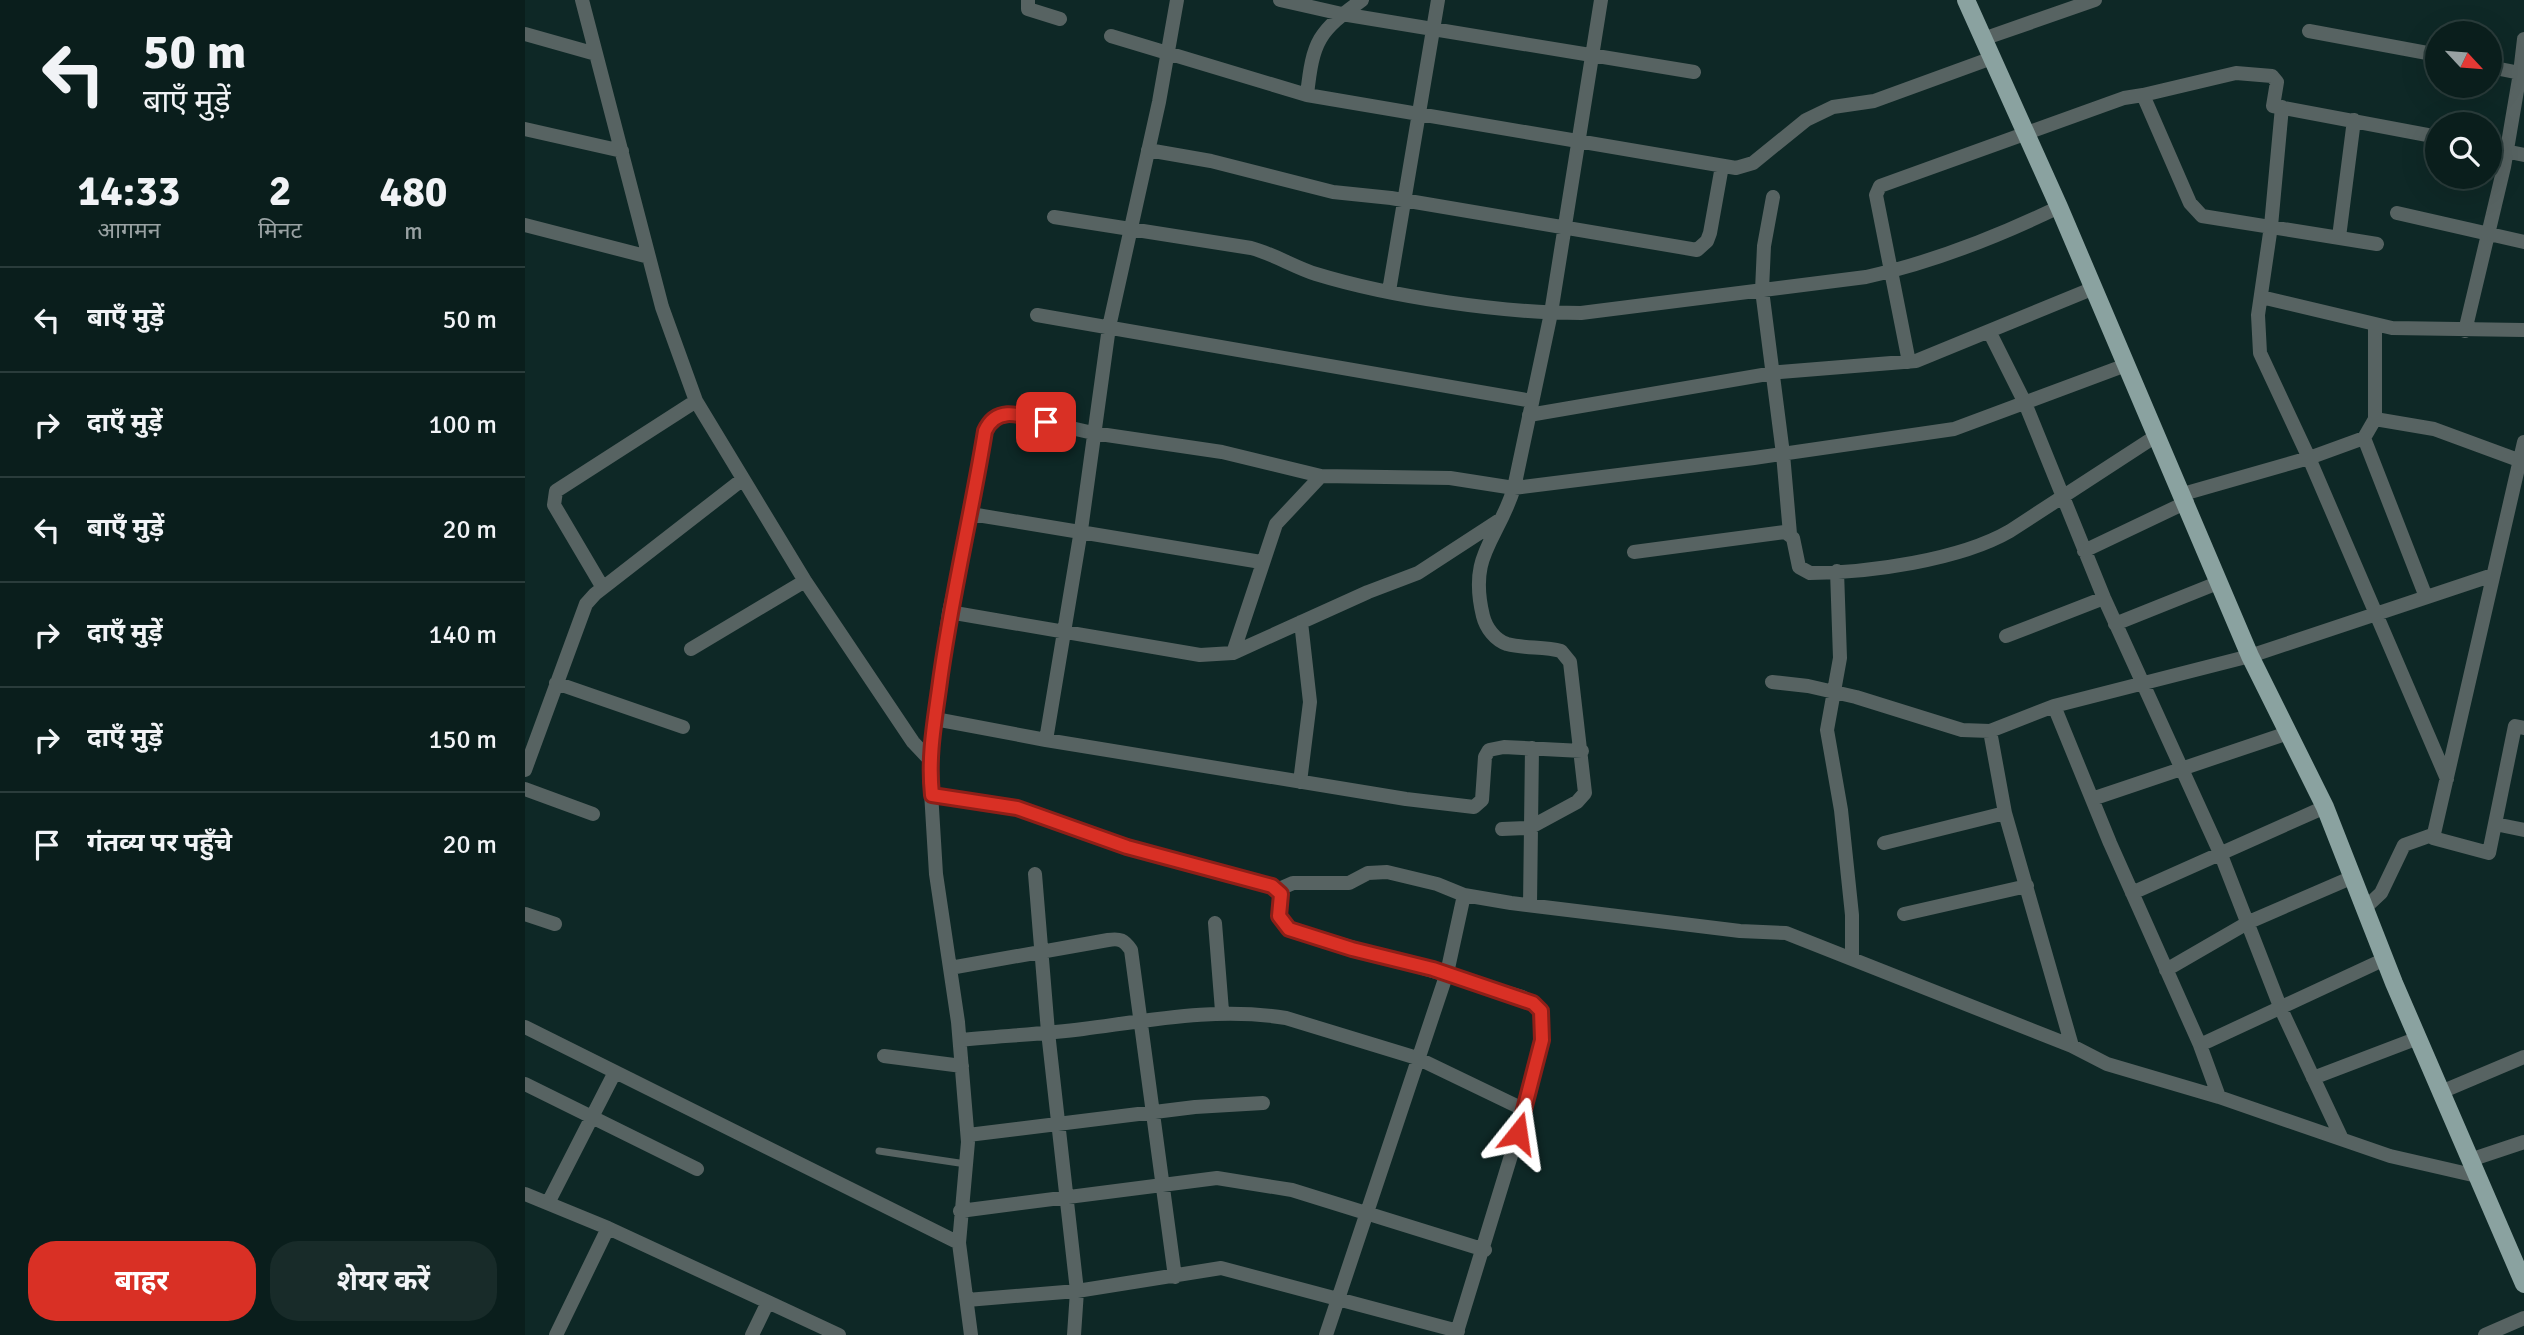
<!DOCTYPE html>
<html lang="hi">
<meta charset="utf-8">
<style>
body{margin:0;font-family:Signika,"Noto Sans Devanagari",sans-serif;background:#182b29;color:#f1f3f6;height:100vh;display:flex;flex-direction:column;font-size:26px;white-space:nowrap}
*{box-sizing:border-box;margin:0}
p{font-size:23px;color:#99a2a3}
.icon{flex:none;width:38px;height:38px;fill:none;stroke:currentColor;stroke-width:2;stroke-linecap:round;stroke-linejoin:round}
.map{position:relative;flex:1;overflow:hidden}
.panel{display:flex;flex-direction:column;background:#0a1e1c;width:525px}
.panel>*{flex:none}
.top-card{background:#0a1e1c;color:#f1f3f6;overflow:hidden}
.needle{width:46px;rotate:116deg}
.buttons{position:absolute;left:1900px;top:21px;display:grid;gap:14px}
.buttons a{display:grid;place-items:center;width:77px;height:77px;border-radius:50%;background:#0a1e1c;box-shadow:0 7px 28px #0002,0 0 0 2px #2a3c3b;font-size:35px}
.pin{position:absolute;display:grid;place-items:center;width:60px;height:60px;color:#fff;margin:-30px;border-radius:14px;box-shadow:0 4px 10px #0006}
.me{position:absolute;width:77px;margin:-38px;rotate:15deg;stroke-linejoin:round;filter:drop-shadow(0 0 5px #0008)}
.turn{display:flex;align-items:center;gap:24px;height:147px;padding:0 28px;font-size:32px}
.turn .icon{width:91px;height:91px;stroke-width:2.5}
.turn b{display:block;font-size:49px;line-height:60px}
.eta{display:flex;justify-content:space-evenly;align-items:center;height:119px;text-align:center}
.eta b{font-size:42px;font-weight:700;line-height:49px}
.action{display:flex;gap:14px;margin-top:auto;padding:14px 28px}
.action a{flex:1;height:80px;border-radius:28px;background:#d93025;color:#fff;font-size:28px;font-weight:700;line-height:80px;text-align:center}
.action a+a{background:#182b29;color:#f1f3f6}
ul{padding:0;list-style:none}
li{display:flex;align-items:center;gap:21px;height:105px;padding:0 28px;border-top:2px solid #2a3c3b}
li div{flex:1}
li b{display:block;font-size:26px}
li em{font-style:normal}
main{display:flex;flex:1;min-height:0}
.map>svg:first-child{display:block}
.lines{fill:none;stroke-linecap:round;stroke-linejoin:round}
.lane{stroke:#576362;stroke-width:7}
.street{stroke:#576362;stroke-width:14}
.primary{stroke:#8aa2a0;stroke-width:18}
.route-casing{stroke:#8d1f18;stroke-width:18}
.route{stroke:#d93025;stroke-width:12}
</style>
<main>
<section class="panel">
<div class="top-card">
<div class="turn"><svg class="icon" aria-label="left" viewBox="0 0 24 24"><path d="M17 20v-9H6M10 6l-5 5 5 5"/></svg><div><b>50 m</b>बाएँ मुड़ें</div></div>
</div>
<div class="eta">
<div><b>14:33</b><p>आगमन</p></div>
<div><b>2</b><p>मिनट</p></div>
<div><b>480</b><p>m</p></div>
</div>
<ul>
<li><svg class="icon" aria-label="left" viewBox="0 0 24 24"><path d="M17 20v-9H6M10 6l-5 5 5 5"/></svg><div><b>बाएँ मुड़ें</b></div><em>50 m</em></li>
<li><svg class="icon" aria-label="right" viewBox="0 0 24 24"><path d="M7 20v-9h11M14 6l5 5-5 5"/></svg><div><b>दाएँ मुड़ें</b></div><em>100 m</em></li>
<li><svg class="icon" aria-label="left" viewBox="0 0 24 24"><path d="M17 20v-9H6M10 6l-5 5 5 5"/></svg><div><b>बाएँ मुड़ें</b></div><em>20 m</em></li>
<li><svg class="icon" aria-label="right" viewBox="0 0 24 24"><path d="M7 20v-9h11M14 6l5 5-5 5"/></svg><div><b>दाएँ मुड़ें</b></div><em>140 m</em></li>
<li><svg class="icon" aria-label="right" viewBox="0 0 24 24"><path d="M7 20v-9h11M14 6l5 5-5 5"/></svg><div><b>दाएँ मुड़ें</b></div><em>150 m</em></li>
<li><svg class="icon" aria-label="arrive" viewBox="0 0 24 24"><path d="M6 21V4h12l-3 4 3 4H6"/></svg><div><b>गंतव्य पर पहुँचे</b></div><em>20 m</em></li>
</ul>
<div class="action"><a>बाहर</a><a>शेयर करें</a></div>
</section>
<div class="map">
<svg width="1999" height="1335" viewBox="0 0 1999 1335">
<rect width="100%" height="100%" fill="#0e2826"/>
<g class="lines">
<!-- lane -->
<path class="lane" d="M354,1151L441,1164"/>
<!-- street -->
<path class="street" d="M57,0L137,307L171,401L280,581L388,742L404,759
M503,0V9L535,19
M755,0L817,14L1169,72
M837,0C793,32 788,40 782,95L1211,168L1228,163L1281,120L1308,107L1349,101L1467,58
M1784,31L1913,55
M0,34L71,54
M586,36L782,95
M1458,39L1570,0
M1965,67L1995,73L1999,39
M1618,95L1711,73L1747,76L1752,82L1748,106L1913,137
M1757,107L1746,226L1733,315L1735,353L1784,458L1922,779
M0,129L97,151
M1965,148L1999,155
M623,150L686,161L808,192L866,198L1172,250L1182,241L1185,233L1197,166
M1248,197L1239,246L1237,290L1258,454L1265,534
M1872,213L1999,242
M529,217L726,248C749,254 769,267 791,274C866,297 977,313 1056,313L1341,277C1409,262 1472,237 1534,207
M0,225L124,257
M1814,237L1829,120
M864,291L913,0
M1736,297L1867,328L1999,330
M512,315L1007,401
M1464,331L1500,403L1579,598L1696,855L1756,1009L1816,1137
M1940,331L1979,167L1995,73L1999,75
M1384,362L1351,195L1355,186L1599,98L1618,95L1665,203L1677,216L1852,244
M1004,415L1255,372L1391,361L1569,288
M1850,419L1909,429L1996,461
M1839,438L1901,597
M1999,442L1908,838L1964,853L1990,726L1999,728
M1658,494L1784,458L1839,438L1850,419V325
M446,514L736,562
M1559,551L1662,502
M1109,552L1260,532L1268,538L1274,567L1285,573C1343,573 1435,560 1485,531L1631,436
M1312,571L1315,658L1302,730L1316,810L1327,915V959
M78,588L29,505L31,491L171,401
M424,612L675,655L708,653L751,524L796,476L925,478L989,488L1229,458L1429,429L1601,365
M1590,624L1695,582
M1481,636L1579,598
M166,649L280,581
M708,653L843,592L893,573L976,519
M1247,682L1283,686L1331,697L1437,730L1465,731L1529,706L1725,656L1968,575
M31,683L158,727
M1529,706L1585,843L1675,1045L1694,1097
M410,719L521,740L881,799L949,807L957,800L960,757L964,750L979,747L1057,751
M1465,731L1480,813L1547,1046
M521,740L556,530L584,327L634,102L652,0
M0,770L61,604L70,594L218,479
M775,782L785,702L776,622
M0,789L68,814
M407,795L492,808L602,847L747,886L756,894L754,916L764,929L997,997L1016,1011L1017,1040L1000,1110L931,1335
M1567,799L1763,733
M1970,824L1999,830
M977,829L1004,828L1052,802L1060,793L1045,662L1036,651C1019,646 1000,649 982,644C970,640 961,628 958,616C943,554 972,542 989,488L1026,313L1076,0
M1359,843L1480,813
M510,874L523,1032L552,1291L549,1335
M752,890L768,883H824L843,873L862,872L912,884L939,895L986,903L1215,931L1261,933L1547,1046L1582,1064L1694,1097L1865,1156L1952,1176
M1607,893L1800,807
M1005,905L1007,748
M1840,908L1856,893L1879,845L1907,835
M0,914L30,924
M1379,914L1502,886
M690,923L697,1011
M425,968L583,940C595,938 599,940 606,950L650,1277
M1641,970L1724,922L1828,877
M0,1027L434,1243
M435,1040C476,1036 518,1034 558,1029C627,1020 693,1007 761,1018L892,1058L1000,1110
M1675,1045L1860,959
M359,1056L437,1066
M1788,1078L1893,1038
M0,1084L172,1169
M1916,1092L1999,1057
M443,1135L670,1107L738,1103
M1945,1160L1999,1142
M0,1194L83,1228L314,1335
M23,1203L90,1072
M435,1211L692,1178L767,1190L960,1250
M442,1300L552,1291L696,1268L933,1331
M31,1335L83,1228
M227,1335L243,1302
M446,1335L434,1243L443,1142L433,1022L411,874L404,759L424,612L446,514L460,431C466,418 470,415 485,414L568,433L697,452L796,476
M801,1335L922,973L939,895
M1960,1335L1999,1318"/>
<!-- primary -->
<path class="primary" d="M1441,0L1534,207L1725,656L1800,807L1869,983L1999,1284"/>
</g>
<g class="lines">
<!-- route casing -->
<g class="route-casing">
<path id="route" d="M521,422C498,416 472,404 460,431C446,518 425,602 414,689C409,725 403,758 407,795L492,808L602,847L747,886L756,894L754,916L764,929L827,949L908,969L1008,1003L1016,1011L1017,1040L993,1133"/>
</g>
<!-- route -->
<use href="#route" class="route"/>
</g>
</svg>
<div class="buttons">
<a><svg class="needle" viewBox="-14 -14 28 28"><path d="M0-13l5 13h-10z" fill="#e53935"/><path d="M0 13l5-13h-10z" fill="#99a2a3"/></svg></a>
<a><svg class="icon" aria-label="search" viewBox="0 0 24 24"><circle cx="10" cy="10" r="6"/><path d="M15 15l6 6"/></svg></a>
</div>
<div class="pin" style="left:521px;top:422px;background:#d93025"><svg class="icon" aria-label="arrive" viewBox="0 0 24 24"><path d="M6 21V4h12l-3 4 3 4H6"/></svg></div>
<svg class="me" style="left:993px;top:1133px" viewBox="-20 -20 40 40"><path d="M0-17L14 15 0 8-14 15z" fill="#d93025" stroke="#fff" stroke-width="4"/></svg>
</div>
</main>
